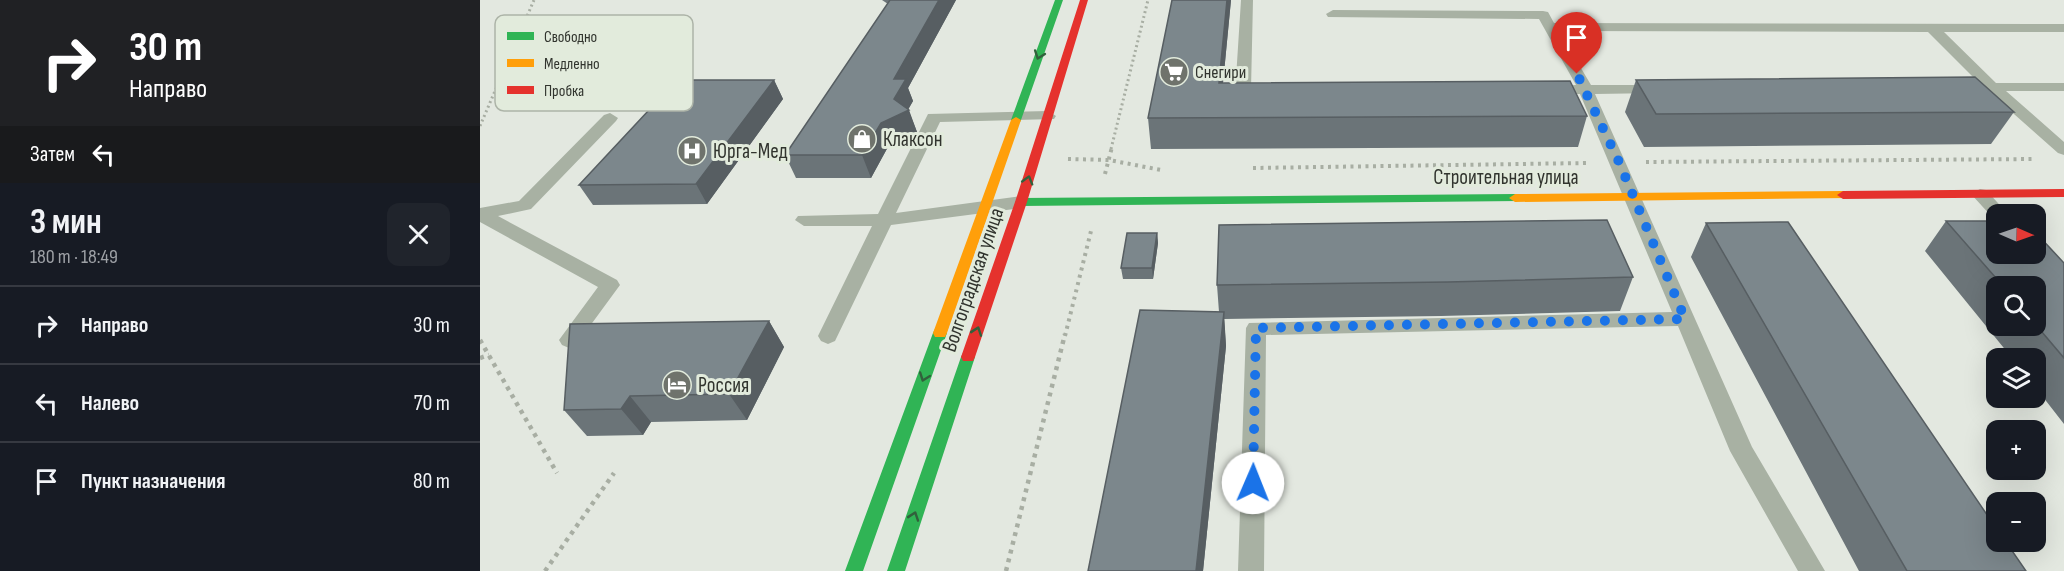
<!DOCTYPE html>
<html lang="ru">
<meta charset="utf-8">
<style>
body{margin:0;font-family:"Sofia Sans Condensed",sans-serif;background:#20242c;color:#f1f3f6;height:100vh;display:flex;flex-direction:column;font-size:22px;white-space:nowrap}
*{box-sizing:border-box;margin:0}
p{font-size:20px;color:#9ea1a6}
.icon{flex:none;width:33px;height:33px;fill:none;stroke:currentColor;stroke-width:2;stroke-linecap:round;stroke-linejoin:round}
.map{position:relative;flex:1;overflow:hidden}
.drawer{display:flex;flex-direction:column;background:#171b24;width:480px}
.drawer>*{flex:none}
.banner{background:#202124;color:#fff;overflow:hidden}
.needle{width:39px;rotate:92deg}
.tools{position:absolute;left:1506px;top:204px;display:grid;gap:12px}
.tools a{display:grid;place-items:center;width:60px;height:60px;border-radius:12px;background:#171b24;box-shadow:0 6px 24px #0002;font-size:30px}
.pin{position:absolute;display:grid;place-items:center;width:51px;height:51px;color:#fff;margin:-62px -26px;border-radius:50% 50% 50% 0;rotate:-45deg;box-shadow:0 0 6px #0007}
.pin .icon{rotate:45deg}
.me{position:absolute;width:66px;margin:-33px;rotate:1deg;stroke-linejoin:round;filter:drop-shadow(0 0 4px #0008)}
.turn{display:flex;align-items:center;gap:21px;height:126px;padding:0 30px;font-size:27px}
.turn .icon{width:78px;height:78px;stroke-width:2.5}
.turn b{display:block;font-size:42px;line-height:51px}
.then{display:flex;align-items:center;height:57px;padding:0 30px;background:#0003;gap:12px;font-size:22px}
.round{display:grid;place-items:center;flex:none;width:63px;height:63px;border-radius:12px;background:#20242c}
.summary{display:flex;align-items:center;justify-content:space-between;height:102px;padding:0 30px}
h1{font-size:36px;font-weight:700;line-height:45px}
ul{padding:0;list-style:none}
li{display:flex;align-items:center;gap:18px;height:78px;padding:0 30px;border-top:2px solid #363941}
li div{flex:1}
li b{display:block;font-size:22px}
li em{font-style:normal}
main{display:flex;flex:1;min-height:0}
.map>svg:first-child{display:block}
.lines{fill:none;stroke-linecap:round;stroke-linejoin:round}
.path-far2{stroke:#a8aea3;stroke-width:3;stroke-dasharray:2 3;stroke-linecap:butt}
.path-far1{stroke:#a8aea3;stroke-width:4;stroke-dasharray:3 4.5;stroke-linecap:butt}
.path{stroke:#a8aea3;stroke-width:4.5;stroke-dasharray:4 5;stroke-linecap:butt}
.lane{fill:#a8b1a3;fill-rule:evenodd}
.fast{fill:#30b455;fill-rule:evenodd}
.slow{fill:#ff9f0a;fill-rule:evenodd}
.jam{fill:#e5322d;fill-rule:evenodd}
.wall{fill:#6b7478;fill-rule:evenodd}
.shaded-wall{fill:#575e62}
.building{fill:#7c878c;stroke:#575e62;stroke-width:1.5}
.oneway{stroke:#31613c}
.route{stroke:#1a73e8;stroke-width:10;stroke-dasharray:0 18}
.labels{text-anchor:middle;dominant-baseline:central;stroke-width:6;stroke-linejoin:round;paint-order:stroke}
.far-poi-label{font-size:18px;fill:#31342e;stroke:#e2ebdc;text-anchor:start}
.poi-label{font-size:21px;fill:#31342e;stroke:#e2ebdc;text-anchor:start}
.street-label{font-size:21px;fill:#31342e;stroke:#e2ebdc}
.key{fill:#e2ebdc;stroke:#adb4a8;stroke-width:1.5}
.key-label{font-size:16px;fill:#31342e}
</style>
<main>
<section class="drawer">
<div class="banner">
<div class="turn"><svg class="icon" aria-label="right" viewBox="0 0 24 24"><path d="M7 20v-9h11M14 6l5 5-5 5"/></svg><div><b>30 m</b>Направо</div></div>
<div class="then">Затем<svg class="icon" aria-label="left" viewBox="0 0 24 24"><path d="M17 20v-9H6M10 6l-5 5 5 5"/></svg></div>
</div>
<div class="summary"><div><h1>3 мин</h1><p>180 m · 18:49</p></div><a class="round"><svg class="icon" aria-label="close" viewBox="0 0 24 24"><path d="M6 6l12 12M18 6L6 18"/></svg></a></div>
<ul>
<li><svg class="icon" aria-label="right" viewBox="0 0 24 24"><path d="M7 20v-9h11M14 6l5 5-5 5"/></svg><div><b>Направо</b></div><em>30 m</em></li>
<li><svg class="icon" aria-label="left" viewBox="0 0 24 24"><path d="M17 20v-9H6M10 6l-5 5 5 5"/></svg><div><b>Налево</b></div><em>70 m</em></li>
<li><svg class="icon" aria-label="arrive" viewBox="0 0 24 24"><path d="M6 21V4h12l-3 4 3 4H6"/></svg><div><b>Пункт назначения</b></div><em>80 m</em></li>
</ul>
</section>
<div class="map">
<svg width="1584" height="571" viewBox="0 0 1584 571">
<rect width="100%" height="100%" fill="#e3e8e0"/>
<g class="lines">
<!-- path-far2 -->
<path class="path-far2" d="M0,126L54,0
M631,149L668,0"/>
<!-- path-far1 -->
<path class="path-far1" d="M588,159L629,160L681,170
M1166,162L1554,159
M773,168L1107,163
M625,174L632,147
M585,336L611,231"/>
<!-- path -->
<path class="path" d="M0,340L77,473
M0,358L9,355
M65,571L134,473
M526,571L585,334"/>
<!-- lane -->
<path class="lane" d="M761,0H773L771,89L782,90L785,93C778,100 762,101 755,94Z
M853,10L1063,11L1068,12L1074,23L1584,24V32H1464L1516,83H1584V91H1526L1584,142V155L1578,153L1508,91L1474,90L1472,87L1474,84L1499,83L1448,32L1079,31L1111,85H1179L1186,89L1179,93L1115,94L1272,447L1345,571H1318L1250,451L1198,326L786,335L784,571H758L766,328L769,323L1192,312L1100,94H1068L1061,90L1068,86L1096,85L1059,19L848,17L846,14Z
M568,111L576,116L574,119L460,122L416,213L541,196L550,202L541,208L411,225L355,341L348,344L341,341L338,336L392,226H324L315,220L318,216L398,214L448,114Z
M130,113L138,118L136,121L51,209L18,216L137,280L140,285L96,345L89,348L82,345L79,340L118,287L0,222V208L39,201L124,115Z
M1500,189L1506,190L1528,214H1516V219L1513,218L1491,194Z"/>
<!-- fast -->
<path class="fast" d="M575,0H583L541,120L540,122H532L531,120Z
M1035,194L1041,198L1039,201L541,206L535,202L541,198Z
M460,328L465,329L467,333L383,571H365L453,333L455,329Z
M488,351L493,353L495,357L425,571H407L481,357L483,353Z"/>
<!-- slow -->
<path class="slow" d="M536,117L541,120L467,333L465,337H455L453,333L531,120Z
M1363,191L1369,195L1367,198L1035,202L1029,198L1035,194Z"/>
<!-- jam -->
<path class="jam" d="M600,0H608L547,202L495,357L493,361H483L481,357L535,202Z
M1584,189V197L1363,199L1357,195L1363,191Z"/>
</g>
<!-- wall -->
<path class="wall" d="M402,0H476L428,88L433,101L428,109L437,132L409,145L391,178H316L305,155L408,4Z
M692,0H751L743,83L1107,116L1098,147L671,149L668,118Z
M294,80L303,99L227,204L113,205L99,185Z
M1156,80L1534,112L1511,144L1164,147L1145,112Z
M1466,221L1584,263V424L1556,388V358H1532L1445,251ZM1516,286H1556V326H1516Z
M1226,223L1546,571H1379L1211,257Z
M677,233L678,243L673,279H643L641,268Z
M1153,277L1140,311L961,316L744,319L746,346L723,571H608L739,312L737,285Z
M289,321L304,347L267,420L171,422L163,435L107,436L84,410Z"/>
<!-- shaded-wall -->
<path class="shaded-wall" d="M459,0H476L428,88L433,101L428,110H429L437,132L409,145L391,178L382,155L414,79Z
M747,0H751L740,114L739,83Z
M294,80L303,99L227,204L216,184Z
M677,233L678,243L673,279L672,268Z
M744,312L746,346L723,571H716Z
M289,321L304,347L267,420L249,394Z
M150,396L171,422L163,435L141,409Z"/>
<!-- building -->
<path class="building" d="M410,0H459L414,79H426L414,99L429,110L401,123L382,155H305Z
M692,0H747L739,83L1090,81L1107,116L668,118Z
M1495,77L1534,112L1176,114L1156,80Z
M197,80H294L216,184L99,185Z
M1127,220L1153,277L968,282L737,285L739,225Z
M1466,221H1516V254H1556V233L1584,263V358L1556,325V286H1523Z
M1308,222L1516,528V542H1526L1546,571H1427L1226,223Z
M647,233H677L672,268H641Z
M660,310L744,312L716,571H608Z
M289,321L249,394L150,396L141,409L84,410L90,324Z"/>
<!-- one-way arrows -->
<defs><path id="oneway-chevron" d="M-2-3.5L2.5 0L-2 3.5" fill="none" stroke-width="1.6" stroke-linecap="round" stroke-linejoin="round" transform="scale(1.5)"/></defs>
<g class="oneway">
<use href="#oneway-chevron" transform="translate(559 55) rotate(110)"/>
<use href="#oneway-chevron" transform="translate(548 180) rotate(-74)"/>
<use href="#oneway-chevron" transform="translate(497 331) rotate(-71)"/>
<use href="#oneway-chevron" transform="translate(444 377) rotate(110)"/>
<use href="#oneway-chevron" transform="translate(434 516) rotate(-71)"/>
</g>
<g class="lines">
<!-- route -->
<path class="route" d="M773,483L776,328L1205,319L1139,162L1097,74"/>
</g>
<!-- icons -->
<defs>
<g id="supermarket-disc" transform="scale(1.5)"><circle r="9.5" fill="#6f736c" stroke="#e2ebdc"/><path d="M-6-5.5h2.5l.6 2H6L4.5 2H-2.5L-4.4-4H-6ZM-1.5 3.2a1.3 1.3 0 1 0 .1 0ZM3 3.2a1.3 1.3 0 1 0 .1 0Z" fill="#fff"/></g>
<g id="shop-disc" transform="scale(1.5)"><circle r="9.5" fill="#6f736c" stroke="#e2ebdc"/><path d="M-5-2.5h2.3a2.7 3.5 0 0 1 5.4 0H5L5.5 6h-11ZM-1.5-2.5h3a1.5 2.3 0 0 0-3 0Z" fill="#fff"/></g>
<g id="hospital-disc" transform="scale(1.5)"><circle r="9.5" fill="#6f736c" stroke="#e2ebdc"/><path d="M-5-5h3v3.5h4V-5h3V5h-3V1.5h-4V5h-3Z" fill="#fff"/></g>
<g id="hotel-disc" transform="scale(1.5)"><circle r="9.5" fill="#6f736c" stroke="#e2ebdc"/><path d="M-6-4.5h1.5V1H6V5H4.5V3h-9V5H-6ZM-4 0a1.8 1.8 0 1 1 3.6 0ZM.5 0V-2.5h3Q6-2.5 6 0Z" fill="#fff"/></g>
</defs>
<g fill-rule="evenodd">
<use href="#supermarket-disc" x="694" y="72"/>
<use href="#shop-disc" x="382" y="139"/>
<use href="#hospital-disc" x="212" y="151"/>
<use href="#hotel-disc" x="197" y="385"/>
</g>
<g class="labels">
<!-- far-poi labels -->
<g class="far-poi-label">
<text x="715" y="72">Снегири</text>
</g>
<!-- poi labels -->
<g class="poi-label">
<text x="403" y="139">Клаксон</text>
<text x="233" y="151">Юрга-Мед</text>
<text x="218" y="385">Россия</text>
</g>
<!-- street labels -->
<g class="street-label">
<text x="1026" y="177">Строительная улица</text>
<text transform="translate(493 280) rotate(-71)">Волгоградская улица</text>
</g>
</g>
<!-- legend -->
<rect x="15" y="15" width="198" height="96" rx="9" class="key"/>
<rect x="27" y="32" width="27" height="8" fill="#30b455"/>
<rect x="27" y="59" width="27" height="8" fill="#ff9f0a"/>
<rect x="27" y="86" width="27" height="8" fill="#e5322d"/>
<g class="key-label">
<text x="64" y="42">Свободно</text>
<text x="64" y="69">Медленно</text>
<text x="64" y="96">Пробка</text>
</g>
</svg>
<div class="tools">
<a><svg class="needle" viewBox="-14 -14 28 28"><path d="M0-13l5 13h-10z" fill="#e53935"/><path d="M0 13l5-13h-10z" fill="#9ea1a6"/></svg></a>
<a><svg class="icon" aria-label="search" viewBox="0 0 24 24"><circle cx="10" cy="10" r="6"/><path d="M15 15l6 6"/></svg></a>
<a><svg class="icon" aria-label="layers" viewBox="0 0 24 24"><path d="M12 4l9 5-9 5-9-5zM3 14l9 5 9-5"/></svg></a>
<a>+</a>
<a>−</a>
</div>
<div class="pin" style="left:1097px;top:74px;background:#d93025"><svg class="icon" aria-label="arrive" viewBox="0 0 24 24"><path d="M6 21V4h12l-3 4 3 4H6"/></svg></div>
<svg class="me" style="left:773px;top:483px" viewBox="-20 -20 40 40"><circle r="19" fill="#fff"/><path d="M0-13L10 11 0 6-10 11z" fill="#1a73e8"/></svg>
</div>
</main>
